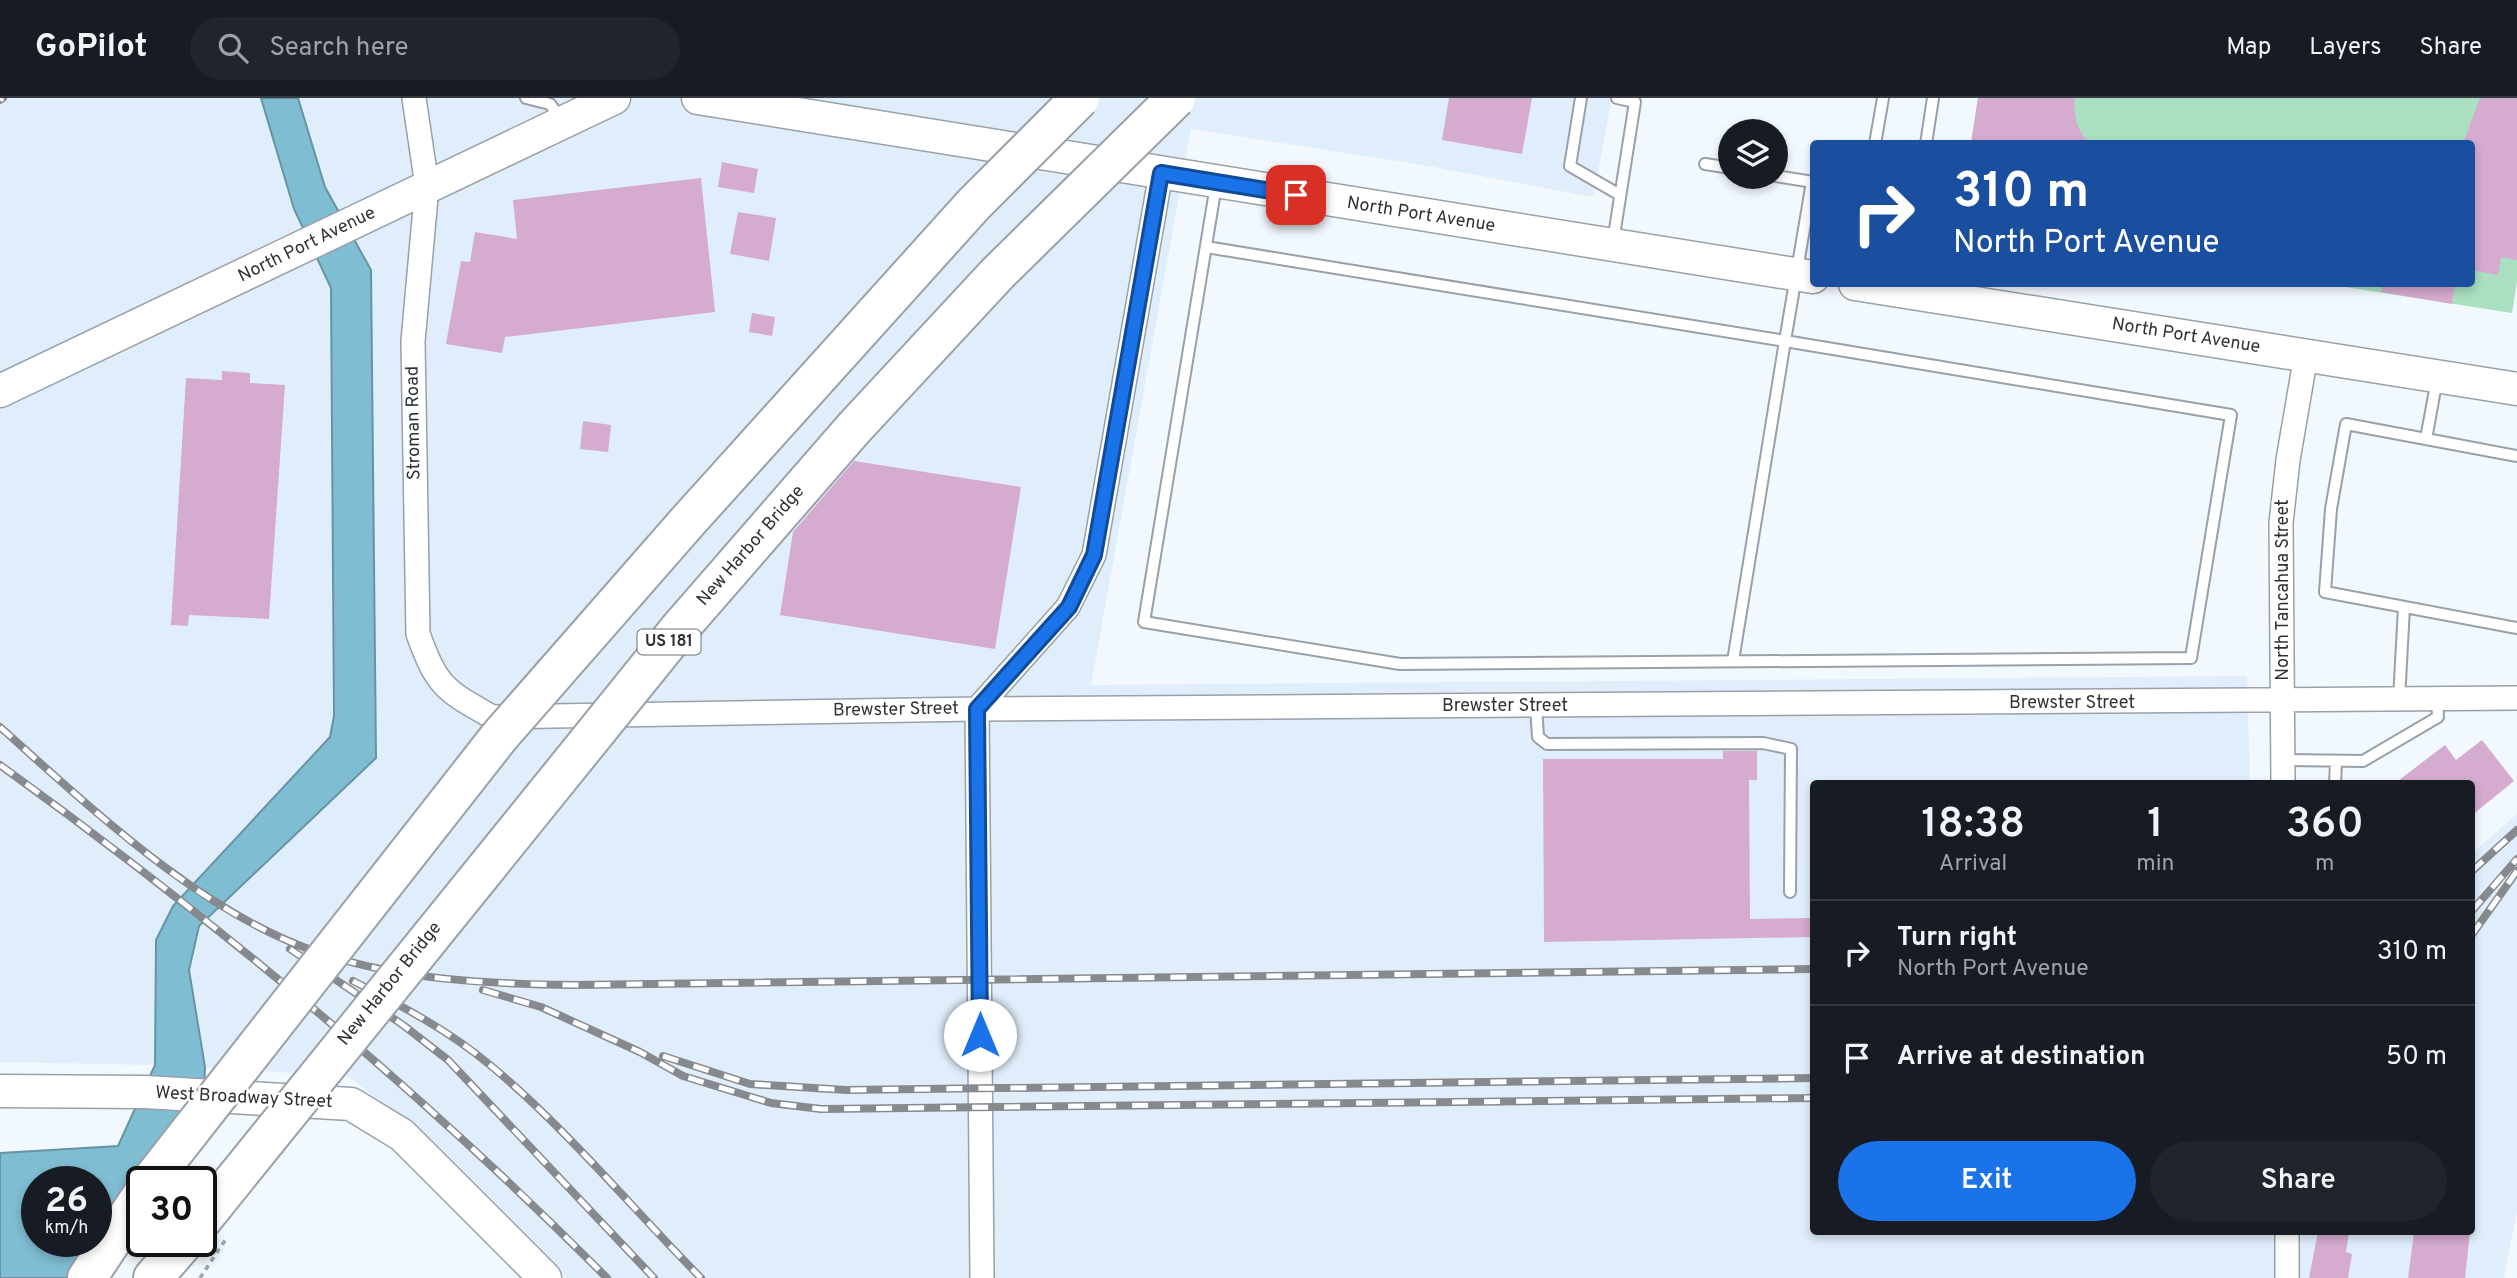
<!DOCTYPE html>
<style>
body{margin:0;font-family:Overpass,sans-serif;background:#20242c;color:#f1f3f6;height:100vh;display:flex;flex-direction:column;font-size:26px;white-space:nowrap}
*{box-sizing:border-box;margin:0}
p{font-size:23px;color:#9ea1a6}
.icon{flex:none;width:38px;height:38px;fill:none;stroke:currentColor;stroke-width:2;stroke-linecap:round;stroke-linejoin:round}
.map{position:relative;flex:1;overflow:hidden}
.sheet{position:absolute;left:1810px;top:682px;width:665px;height:455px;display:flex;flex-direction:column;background:#171b24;border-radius:7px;box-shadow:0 4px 10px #0003}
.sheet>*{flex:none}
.hud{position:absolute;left:1810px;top:42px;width:665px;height:147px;border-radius:7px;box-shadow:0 4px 10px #0003;background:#1a4fa0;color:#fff;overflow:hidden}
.buttons{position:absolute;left:1718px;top:21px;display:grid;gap:14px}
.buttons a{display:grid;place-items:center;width:70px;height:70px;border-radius:50%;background:#171b24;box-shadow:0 4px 10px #0003;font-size:35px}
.speed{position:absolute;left:21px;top:1068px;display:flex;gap:14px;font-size:35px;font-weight:700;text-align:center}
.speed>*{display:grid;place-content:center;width:91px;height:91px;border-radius:50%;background:#171b24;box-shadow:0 4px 10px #0003;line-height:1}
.speed small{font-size:18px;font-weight:400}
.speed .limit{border:4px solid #111;border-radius:10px;background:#fff;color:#111}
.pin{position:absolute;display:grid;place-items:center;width:60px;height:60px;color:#fff;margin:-30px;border-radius:14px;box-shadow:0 4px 10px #0006}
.me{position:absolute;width:77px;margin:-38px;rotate:0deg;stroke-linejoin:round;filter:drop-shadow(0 0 5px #0008)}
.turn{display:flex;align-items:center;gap:24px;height:147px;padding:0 28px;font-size:32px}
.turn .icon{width:91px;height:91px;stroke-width:2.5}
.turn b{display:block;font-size:49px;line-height:60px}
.eta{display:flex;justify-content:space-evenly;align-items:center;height:119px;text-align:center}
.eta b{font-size:42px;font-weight:600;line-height:49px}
.cta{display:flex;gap:14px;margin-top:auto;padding:14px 28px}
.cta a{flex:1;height:80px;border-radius:42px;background:#1a73e8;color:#fff;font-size:28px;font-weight:600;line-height:80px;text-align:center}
.cta a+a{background:#20242c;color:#f1f3f6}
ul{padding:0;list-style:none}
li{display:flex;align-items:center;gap:21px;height:105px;padding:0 28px;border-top:2px solid #363941}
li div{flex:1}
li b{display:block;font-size:26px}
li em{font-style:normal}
header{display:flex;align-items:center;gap:42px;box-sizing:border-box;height:98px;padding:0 35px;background:#171b24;border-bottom:2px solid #363941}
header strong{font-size:33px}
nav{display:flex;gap:38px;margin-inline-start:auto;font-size:24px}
.search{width:490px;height:63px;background:#20242c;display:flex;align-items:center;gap:18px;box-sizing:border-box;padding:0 24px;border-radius:38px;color:#9ea1a6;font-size:26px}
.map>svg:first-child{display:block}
.built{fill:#e0eefb}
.green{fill:#abdfc1}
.water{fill:#7fbdd2;stroke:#6793a3;stroke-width:2;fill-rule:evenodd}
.building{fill:#d5abd0}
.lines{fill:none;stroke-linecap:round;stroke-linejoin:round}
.lane-casing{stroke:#99a0a8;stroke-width:14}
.street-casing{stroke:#99a0a8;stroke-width:26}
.secondary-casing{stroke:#99a0a8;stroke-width:35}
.highway-casing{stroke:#99a0a8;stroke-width:42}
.lane{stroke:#fff;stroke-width:10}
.street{stroke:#fff;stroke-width:23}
.secondary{stroke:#fff;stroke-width:32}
.highway{stroke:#fff;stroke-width:38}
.rail-casing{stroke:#868a8f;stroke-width:8}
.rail{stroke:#fff;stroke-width:5;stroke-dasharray:16;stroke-linecap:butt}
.highway-bridge-casing{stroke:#99a0a8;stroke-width:42;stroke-linecap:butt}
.path-bridge{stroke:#a0a5aa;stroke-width:3.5;stroke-dasharray:5 5;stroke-linecap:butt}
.highway-bridge{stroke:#fff;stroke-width:38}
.route-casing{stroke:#114b97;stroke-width:18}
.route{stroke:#1a73e8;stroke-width:12}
.labels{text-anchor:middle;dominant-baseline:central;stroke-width:5;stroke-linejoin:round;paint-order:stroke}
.shield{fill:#fff;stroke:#6d7072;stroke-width:2}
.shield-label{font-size:16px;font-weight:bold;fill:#2f3235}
.street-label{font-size:18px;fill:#2f3235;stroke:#fff}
</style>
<header>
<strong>GoPilot</strong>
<div class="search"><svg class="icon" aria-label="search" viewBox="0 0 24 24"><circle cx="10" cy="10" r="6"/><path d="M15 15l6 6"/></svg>Search here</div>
<nav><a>Map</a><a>Layers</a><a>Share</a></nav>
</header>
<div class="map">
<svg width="2517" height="1180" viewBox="0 0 2517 1180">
<rect width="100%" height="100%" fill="#f1f8fe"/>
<!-- built -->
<path class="built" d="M0,0H1612L1593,99L1423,67L1191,31L1091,587L2247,578L2250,686H1813V1134H2471V756L2517,716V1114L2504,1180H566L420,1032L347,978L155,967L0,964Z"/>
<!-- green -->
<path class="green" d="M1978,0H2517V183L2512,215L2326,186H2471V46H1957L1958,42L1971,44Z"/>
<!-- water -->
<path class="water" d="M261,0H298L325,89L371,172L376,660L199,828L189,872L205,969L203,1031L95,1180H0V1055L118,1048L155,967L156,842L173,808L330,639L334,618L331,190L294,111ZM37,1083H96V1143H37Z"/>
<!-- building -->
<path class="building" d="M1449,0H1532L1522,56L1442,42Z
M1978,0H2075L2074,10L2077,27L2088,46H1971Z
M2480,0H2517V162L2501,159L2498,177L2471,172V46H2463Z
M722,64L758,71L754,95L718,89Z
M701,80L715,214L505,239L502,255L446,246L461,163L470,164L475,134L517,141L513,102Z
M738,114L776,120L769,163L730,156Z
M2382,186H2455L2452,206L2381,194Z
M752,215L775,219L772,238L749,234Z
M222,273L250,275V285L285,287L269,521L189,517L188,528L171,527L186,280L222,282Z
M583,323L611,327L608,354L580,351Z
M854,363L1021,389L995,551L780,517L793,434Z
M2482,642L2514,683L2471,718V686H2394L2445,647L2456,662Z
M1723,653H1757V682H1749L1750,821L1813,820V839L1544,844L1543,661H1723Z
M2318,1134H2349L2346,1154L2352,1156L2348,1180H2309Z
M2414,1134H2470L2465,1180H2408Z"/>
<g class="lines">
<!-- lane casing -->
<g class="lane-casing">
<path id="lane" d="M526,0L550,6L561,21
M1581,0L1570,68L1620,97
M1875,46L1883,0
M1926,46L1933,0
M1705,66L1731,70
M1776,78L1813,84
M1216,87L1144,524L1400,566L2191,560L2231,317L1785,243L1812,84
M1613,144L1635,4L1617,0
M1206,149L1785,243L1733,563
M2437,281L2426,341L2346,326L2331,411L2325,494L2517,530
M2426,341L2517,358
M2399,602L2404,509
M1536,608L1538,639L1547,646L1763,645L1791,651L1790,794
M2283,662L2363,663L2438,619L2437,601
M2335,686L2336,664"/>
</g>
<!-- street casing -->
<g class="street-casing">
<path id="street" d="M414,0L427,88L413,243L418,536C437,588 444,592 492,619L977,611L2517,600
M2283,686L2281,425L2288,362L2306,257
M2287,1134V1180
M982,1180L977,611L1068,509L1094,457L1161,75"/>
</g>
<!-- secondary casing -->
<g class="secondary-casing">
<path id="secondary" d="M698,0L1813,179
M1855,186L2517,291
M0,293L614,0
M0,993L145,994L351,1006L402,1037L545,1180"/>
</g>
<!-- highway casing -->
<g class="highway-casing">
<path id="highway" d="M87,1180L142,1097
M153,1180L185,1143"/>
</g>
<!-- lane -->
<use href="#lane" class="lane"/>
<!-- street -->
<use href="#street" class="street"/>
<!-- secondary -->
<use href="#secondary" class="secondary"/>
<!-- highway -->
<use href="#highway" class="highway"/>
<!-- rail casing -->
<g class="rail-casing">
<path id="rail" d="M0,2L3,0
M0,629C92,711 204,818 323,856C403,882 490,886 574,887L1813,871
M0,667C215,822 420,992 607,1180
M2471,774L2517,732
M2471,814L2517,761
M2471,838L2517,773
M290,851L403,927L448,962L654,1180
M353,883C400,907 448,932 490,967C566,1030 631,1109 701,1180
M483,892L541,909L640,954L683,978L771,1005L821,1011L1813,1000
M663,958L750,986L846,992L1813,980"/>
</g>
<!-- rail -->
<use href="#rail" class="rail"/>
<!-- highway-bridge casing -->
<g class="highway-bridge-casing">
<path id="highway-bridge" d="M151,1083L499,639L689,422L974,106L1080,0
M201,1123L680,530L854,330L998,175L1176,0"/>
</g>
<!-- path-bridge -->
<path class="path-bridge" d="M200,1180L226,1141"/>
<!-- highway-bridge -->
<use href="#highway-bridge" class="highway-bridge"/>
</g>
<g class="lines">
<!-- route casing -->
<g class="route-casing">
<path id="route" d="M980,937L977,611L1069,509L1094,457L1161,75L1296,97"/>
</g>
<!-- route -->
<use href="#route" class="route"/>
</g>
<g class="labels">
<!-- shield labels -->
<rect class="shield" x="637.5" y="531.5" width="63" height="25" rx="5"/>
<g class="shield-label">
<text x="669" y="544">US 181</text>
</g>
<!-- street labels -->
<g class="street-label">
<text transform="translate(1421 117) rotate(9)">North Port Avenue</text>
<text transform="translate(307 147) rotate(-26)">North Port Avenue</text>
<text transform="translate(2186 238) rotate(9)">North Port Avenue</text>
<text transform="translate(414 325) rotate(-91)">Stroman Road</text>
<text transform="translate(751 448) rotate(-49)">New Harbor Bridge</text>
<text transform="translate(2283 492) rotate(-90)">North Tancahua Street</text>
<text x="2072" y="605">Brewster Street</text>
<text x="1505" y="608">Brewster Street</text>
<text transform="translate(896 612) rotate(-1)">Brewster Street</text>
<text transform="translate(390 886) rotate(-51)">New Harbor Bridge</text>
<text transform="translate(244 1000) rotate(3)">West Broadway Street</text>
</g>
</g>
</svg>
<div class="buttons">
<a><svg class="icon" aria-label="layers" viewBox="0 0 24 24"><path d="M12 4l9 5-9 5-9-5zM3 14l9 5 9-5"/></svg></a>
</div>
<div class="speed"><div>26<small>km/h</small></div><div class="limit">30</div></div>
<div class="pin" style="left:1296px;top:97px;background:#d93025"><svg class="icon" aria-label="arrive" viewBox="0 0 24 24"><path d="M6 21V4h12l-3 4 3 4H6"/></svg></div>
<svg class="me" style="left:980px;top:937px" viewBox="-20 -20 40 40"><circle r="19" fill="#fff"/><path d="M0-13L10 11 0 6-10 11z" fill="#1a73e8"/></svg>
<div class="hud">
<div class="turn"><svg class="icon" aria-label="right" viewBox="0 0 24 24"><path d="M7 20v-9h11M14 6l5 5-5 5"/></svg><div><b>310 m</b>North Port Avenue</div></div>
</div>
<section class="sheet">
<div class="eta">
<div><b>18:38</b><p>Arrival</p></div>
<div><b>1</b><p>min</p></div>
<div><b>360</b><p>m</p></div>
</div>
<ul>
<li><svg class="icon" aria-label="right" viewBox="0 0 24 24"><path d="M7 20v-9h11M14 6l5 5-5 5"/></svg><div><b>Turn right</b><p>North Port Avenue</p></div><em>310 m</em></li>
<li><svg class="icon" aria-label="arrive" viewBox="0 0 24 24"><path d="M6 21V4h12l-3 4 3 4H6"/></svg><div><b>Arrive at destination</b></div><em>50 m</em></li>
</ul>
<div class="cta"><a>Exit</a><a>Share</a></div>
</section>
</div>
